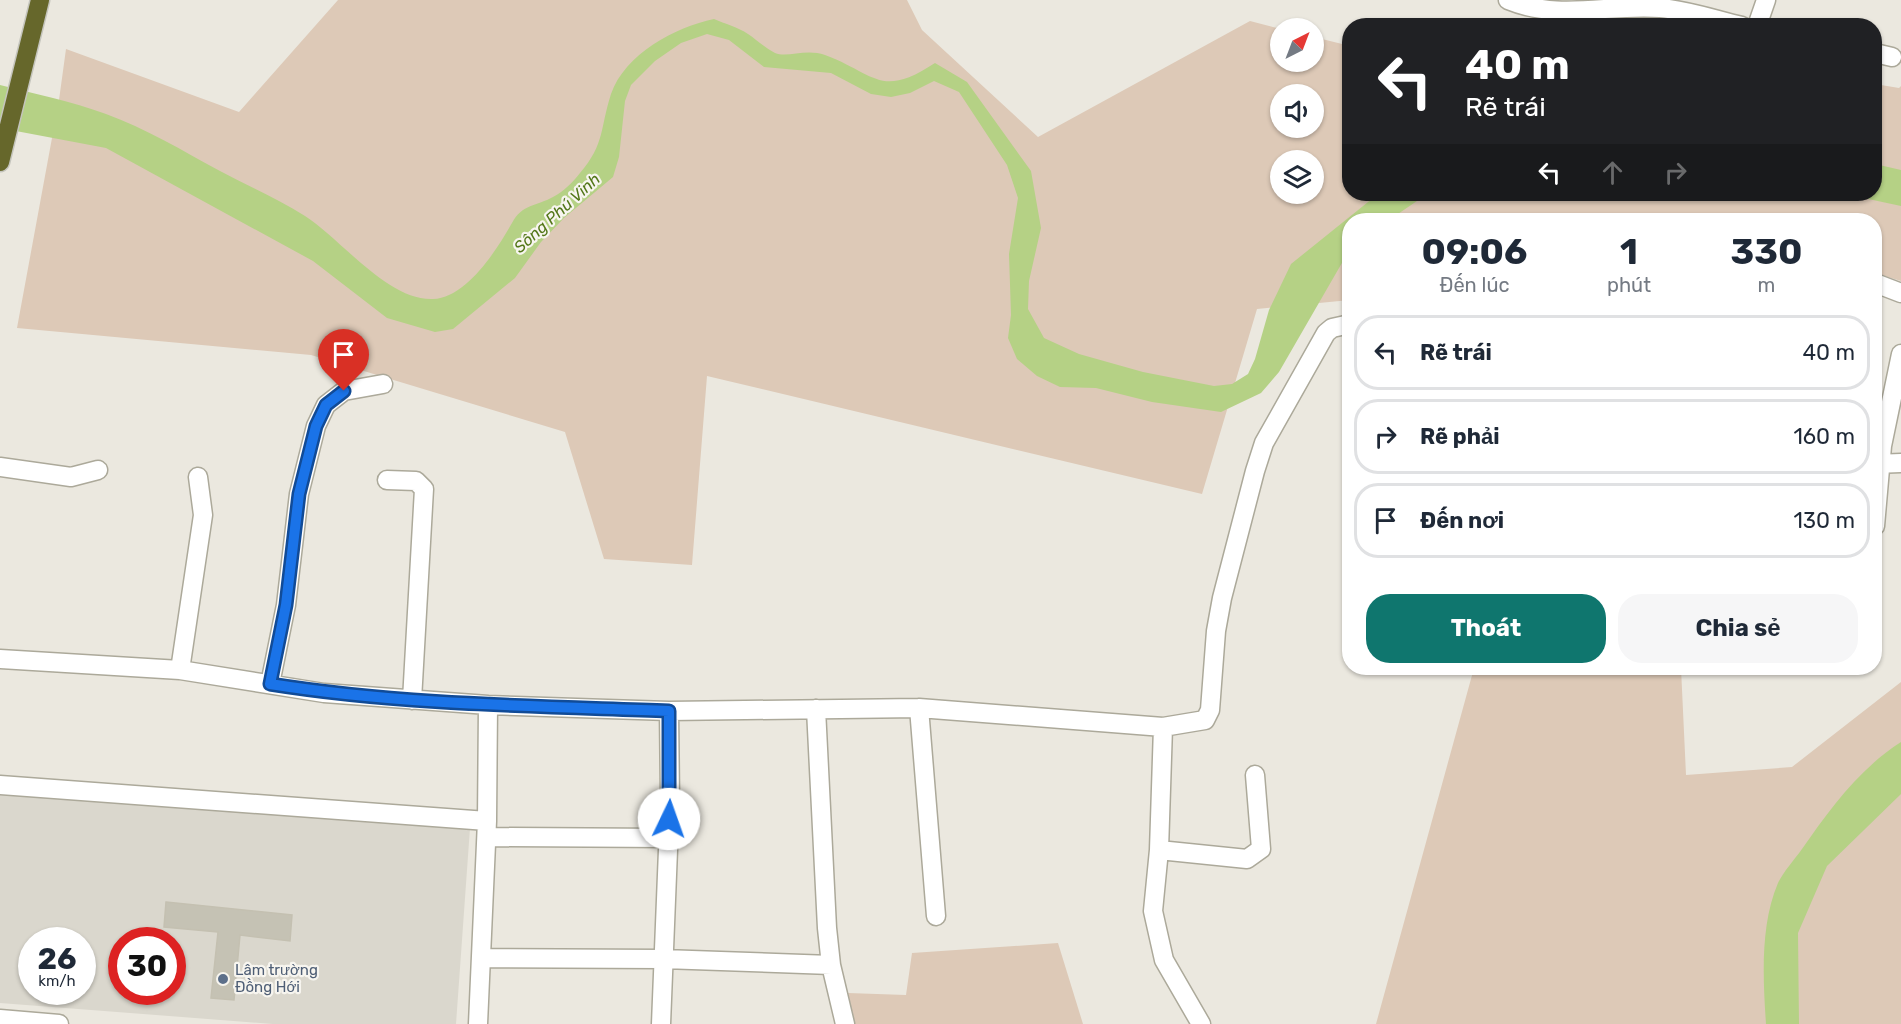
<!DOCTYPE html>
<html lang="vi">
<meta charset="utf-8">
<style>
body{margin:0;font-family:Rubik,sans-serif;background:#f6f6f7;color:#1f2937;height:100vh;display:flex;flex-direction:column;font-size:22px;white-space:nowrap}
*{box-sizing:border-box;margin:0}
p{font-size:20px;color:#747a83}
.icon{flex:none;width:33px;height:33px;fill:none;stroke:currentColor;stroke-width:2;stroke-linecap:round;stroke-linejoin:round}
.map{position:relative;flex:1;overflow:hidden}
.drawer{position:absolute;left:1342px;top:213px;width:540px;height:462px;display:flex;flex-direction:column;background:#fff;border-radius:24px;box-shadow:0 2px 4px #0004}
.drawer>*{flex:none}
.banner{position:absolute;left:1342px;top:18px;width:540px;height:183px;border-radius:24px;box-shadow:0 2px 4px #0004;background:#202124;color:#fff;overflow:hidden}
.needle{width:39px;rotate:42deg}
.fabs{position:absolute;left:1270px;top:18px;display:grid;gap:12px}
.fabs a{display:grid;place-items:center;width:54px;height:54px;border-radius:50%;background:#fff;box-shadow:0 2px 4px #0004;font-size:30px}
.speed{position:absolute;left:18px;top:927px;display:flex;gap:12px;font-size:30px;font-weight:700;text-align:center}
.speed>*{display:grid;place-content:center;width:78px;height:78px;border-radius:50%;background:#fff;box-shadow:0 2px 4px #0004;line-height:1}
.speed small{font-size:15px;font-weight:400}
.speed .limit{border:9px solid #d22;background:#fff;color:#111}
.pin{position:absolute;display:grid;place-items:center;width:51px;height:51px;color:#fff;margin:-62px -26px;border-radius:50% 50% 50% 0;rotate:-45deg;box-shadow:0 0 6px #0007}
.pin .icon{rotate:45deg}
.me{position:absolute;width:66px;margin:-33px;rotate:3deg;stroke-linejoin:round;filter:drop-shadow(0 0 4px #0008)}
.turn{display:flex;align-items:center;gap:21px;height:126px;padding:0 24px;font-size:27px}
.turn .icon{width:78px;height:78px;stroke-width:2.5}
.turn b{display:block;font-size:42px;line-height:51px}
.lanes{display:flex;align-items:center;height:57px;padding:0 24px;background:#0003;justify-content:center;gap:30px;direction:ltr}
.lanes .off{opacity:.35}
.eta{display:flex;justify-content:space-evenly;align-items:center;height:102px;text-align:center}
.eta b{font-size:36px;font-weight:700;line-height:42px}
.action{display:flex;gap:12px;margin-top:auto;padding:12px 24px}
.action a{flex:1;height:69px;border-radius:24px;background:#0f766e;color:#fff;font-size:24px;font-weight:700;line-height:69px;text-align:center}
.action a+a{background:#f6f6f7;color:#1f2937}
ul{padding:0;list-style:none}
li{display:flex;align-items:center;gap:18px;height:75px;margin:0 12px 9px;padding:0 12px;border:3px solid #e0e1e3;border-radius:24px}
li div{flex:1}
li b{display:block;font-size:22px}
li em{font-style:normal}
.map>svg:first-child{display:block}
.built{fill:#dad7cd;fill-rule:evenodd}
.green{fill:#ddc9b7;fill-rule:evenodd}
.water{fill:#b5d185}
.building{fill:#c5c2b4;stroke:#c4c0b1;stroke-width:1.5}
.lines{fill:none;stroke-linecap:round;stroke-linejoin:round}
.minor-casing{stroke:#aca99a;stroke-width:21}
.highway-casing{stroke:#c4c4bc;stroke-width:21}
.minor{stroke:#fff;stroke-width:18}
.highway{stroke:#66672b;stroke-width:18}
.route-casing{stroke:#114b97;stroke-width:15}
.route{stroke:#1a73e8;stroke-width:10}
.service-dot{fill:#5c6f8a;stroke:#f7f5ef;stroke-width:2}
.labels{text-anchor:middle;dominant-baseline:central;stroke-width:4.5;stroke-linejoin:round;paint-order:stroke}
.service-label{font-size:15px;fill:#4e5e75;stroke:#f7f5ef;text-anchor:start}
.water-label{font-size:16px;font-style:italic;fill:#537719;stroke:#f7f5ef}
</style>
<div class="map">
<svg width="1901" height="1024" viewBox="0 0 1901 1024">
<rect width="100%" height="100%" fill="#ebe8df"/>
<!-- built -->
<path class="built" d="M0,791L470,828L456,1024H273L0,1003ZM32,940H82V992H32ZM122,940H172V992H122Z"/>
<!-- green -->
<path class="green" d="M338,0H907L922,30L1038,137L1250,21L1281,29V62H1314V37L1350,46V194H1875V84L1899,88L1901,86V281L1875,273V220H1350V300L1257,309L1202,494L707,376L692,565L604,559L565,432L311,355L17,328L59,100L66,49L239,112ZM1281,94H1314V128H1281ZM1281,160H1314V194H1281Z
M1474,668H1681L1686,775L1792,767L1901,682V1024H1376Z
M1058,943L1083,1024H855L848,993L906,995L912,953Z"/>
<!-- water -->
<path class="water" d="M714,19C725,24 738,27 748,34C757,40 765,48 775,53C788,58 806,48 825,55C876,74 880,99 935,63L967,82L1031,171L1041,228L1029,281L1028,309L1044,338L1079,354L1143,372L1214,386L1232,384L1248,374L1255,359L1269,310L1291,264L1378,194H1433L1417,201L1389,220H1350V249L1279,372L1261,393L1221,412L1152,402L1096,388L1060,387L1037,376L1017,359L1008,338L1011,315L1009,254L1018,198L1007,165L959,92L934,81L910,93L891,97L871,94L831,73L764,67L729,40L707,34L681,43L655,61L631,85L625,101L619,157L613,177L564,218L541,242L515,278L453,329L435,332L387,318L313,261L106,148L0,128V85C35,94 71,101 106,114C145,128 183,151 220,171C248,186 278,199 305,216C341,239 388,301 433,299C467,298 497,249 512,223C522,204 537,206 553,197C564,191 572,183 580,173C605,144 600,128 611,94C625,54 675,27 714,19Z
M1875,164L1901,170V206L1845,194H1875Z
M1901,742V794L1827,866L1798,933L1799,1024H1766C1763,979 1760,925 1778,883C1784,871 1794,860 1802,849C1830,809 1859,769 1901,742Z"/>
<!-- building -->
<path class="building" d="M166,902L292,915L290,941L240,935L234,1000L211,998L218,932L164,927Z"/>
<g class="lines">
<!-- minor casing -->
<g class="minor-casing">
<path id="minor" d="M1508,0C1559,21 1607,4 1660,8C1687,10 1716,20 1742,26
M1757,26L1766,0
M1875,53L1892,57
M1875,283L1901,293
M1875,464L1901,463
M0,467L71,477L98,470
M387,480L416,481L424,489L412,700
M1875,526L1882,446L1901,354
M0,659L180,670L324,693L488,705L669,711L919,708L1163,727L1205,720L1210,710L1216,631L1222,598L1255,471L1264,443L1326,333L1332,328L1350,324
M180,670L203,515L198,477
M270,684L286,605L299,494L316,426L326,405L344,391L383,384
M919,708L936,916
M816,709L827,928L831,965L845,1024
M1163,727L1159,850L1153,911L1164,960L1201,1024
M0,785L487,821
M487,837L668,838
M1159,850L1247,859L1261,849L1255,775
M483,958L663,959L831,965
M0,1019L59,1024
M478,1024L487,821L488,705
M661,1024L670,800L669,711"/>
</g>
<!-- highway casing -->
<g class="highway-casing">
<path id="highway" d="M0,162L40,0"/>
</g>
<!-- minor -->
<use href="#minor" class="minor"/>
<!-- highway -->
<use href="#highway" class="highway"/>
</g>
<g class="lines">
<!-- route casing -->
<g class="route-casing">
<path id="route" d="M344,391L326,405L316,426L299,494L286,605L270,684C402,705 536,706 669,711V819"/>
</g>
<!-- route -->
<use href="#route" class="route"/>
</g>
<!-- markers -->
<circle class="service-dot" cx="223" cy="979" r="6"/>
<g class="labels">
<!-- service labels -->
<g class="service-label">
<text x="235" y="970">Lâm trường<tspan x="235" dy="17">Đồng Hới</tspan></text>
</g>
<!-- water labels -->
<g class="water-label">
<text transform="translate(557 213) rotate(-42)">Sông Phú Vinh</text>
</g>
</g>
</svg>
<div class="fabs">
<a><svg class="needle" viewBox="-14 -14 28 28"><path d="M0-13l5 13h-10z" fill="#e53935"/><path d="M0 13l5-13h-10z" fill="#747a83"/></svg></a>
<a><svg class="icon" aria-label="sound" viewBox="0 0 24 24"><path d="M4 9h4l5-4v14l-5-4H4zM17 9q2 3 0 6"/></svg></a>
<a><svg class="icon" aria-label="layers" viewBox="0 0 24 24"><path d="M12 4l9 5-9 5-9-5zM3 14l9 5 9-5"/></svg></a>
</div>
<div class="speed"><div>26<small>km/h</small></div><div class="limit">30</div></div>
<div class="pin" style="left:344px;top:391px;background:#d93025"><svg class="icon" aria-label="arrive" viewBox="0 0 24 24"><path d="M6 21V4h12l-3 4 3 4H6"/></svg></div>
<svg class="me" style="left:669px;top:819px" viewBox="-20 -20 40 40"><circle r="19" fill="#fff"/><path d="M0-13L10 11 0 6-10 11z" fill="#1a73e8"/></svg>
<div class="banner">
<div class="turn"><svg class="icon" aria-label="left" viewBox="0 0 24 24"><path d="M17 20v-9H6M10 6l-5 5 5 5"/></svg><div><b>40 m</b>Rẽ trái</div></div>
<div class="lanes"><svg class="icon" aria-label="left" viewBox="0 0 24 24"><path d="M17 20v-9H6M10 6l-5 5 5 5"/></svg><svg class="icon off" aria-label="ahead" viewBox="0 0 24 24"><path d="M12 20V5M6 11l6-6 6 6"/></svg><svg class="icon off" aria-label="right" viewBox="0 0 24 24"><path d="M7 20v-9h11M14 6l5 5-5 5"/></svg></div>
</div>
<section class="drawer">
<div class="eta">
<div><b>09:06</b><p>Đến lúc</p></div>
<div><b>1</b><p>phút</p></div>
<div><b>330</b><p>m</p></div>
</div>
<ul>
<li><svg class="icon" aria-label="left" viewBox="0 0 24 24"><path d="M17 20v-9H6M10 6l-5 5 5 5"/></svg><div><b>Rẽ trái</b></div><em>40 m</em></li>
<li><svg class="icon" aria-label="right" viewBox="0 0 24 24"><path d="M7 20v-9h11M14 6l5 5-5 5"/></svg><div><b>Rẽ phải</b></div><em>160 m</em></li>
<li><svg class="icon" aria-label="arrive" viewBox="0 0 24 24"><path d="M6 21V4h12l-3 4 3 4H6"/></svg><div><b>Đến nơi</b></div><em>130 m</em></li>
</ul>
<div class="action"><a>Thoát</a><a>Chia sẻ</a></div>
</section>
</div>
